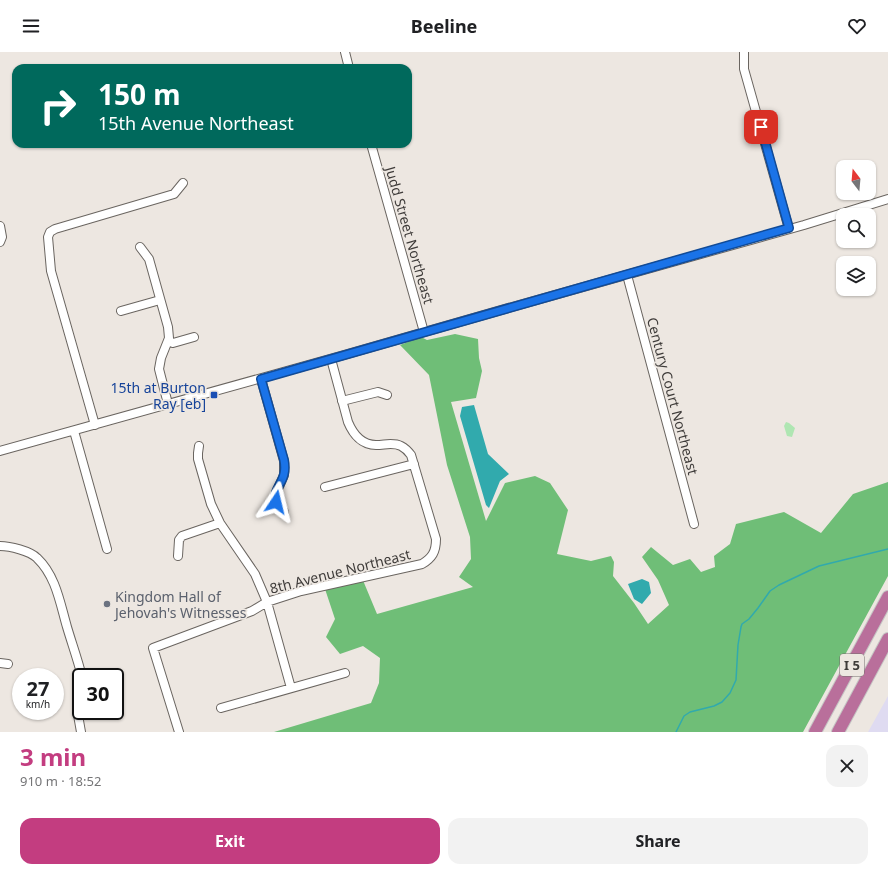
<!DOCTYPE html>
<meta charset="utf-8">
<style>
body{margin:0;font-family:"Noto Sans",sans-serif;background:#f2f2f2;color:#202124;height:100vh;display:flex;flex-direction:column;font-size:15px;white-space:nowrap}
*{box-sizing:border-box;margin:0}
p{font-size:13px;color:#757577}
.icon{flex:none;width:22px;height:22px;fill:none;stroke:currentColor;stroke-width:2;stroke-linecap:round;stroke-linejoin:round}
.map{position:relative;height:680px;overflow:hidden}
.panel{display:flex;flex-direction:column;background:#fff;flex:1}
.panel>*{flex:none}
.top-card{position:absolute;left:12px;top:12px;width:400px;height:84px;border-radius:12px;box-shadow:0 1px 3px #0004;background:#00695c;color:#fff;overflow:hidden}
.needle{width:26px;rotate:344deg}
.controls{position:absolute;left:836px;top:108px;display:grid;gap:8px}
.controls a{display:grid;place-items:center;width:40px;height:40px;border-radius:8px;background:#fff;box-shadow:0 1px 3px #0004;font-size:20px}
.speed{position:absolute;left:12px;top:616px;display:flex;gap:8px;font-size:20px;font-weight:700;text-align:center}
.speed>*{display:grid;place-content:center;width:52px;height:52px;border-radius:50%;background:#fff;box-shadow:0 1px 3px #0004;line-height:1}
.speed small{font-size:10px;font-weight:400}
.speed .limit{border:2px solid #111;border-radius:6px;background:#fff;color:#111}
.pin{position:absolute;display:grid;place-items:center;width:34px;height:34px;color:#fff;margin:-17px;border-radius:8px;box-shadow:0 2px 6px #0006}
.me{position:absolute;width:44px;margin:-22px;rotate:10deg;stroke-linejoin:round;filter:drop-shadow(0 0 3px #0008)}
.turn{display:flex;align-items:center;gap:14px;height:84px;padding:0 20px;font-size:18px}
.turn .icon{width:52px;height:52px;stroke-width:2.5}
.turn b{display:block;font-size:28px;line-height:34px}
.round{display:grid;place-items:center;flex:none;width:42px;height:42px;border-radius:12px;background:#f2f2f2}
.head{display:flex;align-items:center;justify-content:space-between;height:68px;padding:0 20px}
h1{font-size:24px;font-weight:700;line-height:30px;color:#c33d80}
.button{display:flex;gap:8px;margin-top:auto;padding:8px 20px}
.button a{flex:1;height:46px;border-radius:12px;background:#c33d80;color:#fff;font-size:16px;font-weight:700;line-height:46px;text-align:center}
.button a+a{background:#f2f2f2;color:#202124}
header{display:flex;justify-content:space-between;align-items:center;height:52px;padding:0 20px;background:#fff;font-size:18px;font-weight:700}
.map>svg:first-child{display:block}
.commercial{fill:#dfdbf1}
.green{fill:#afe6b2}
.forest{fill:#6fbe77}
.water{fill:#31aaad}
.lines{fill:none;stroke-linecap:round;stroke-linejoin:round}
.stream{stroke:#31aaad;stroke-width:1.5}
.minor-casing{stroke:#6a6560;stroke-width:10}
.highway-casing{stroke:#c5c4c4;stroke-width:14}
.minor{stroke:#fff;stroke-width:8}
.highway{stroke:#b96f9b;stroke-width:12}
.route-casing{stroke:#114b97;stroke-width:10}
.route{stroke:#1a73e8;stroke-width:7}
.transit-dot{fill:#1a4fb4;stroke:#ede7e1;stroke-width:1.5}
.worship-dot{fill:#6b7280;stroke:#ede7e1;stroke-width:1.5}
.labels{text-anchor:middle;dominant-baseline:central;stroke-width:3.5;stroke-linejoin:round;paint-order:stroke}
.shield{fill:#ede7e1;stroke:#736f6c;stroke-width:1}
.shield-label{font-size:13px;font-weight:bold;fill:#3f3c3a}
.street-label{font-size:14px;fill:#3f3c3a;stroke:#ede7e1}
.transit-label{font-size:14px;fill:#164399;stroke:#ede7e1;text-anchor:end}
.worship-label{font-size:14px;fill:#5b616d;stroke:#ede7e1;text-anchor:start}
</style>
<header><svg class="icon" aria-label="menu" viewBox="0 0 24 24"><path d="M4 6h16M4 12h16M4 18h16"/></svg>Beeline<svg class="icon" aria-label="heart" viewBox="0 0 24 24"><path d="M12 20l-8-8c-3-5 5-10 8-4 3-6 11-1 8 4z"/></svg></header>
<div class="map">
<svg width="888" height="680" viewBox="0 0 888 680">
<rect width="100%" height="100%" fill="#ede7e1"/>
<!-- commercial -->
<path class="commercial" d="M888,644V680H868Z"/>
<!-- green -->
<path class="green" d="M786,370L789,371L795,376L792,385L787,384L784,374Z"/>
<!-- forest -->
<path class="forest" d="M455,282L478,287L479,306L482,319L476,346L451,350L486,469L505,431L535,424L550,431L568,458L557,502L591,509L611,504L614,510L613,524L634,551L648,572L669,553L658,528L642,505L651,495L673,513L690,507L701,520L715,515L714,504L730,492L736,472L784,460L821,481L853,442L888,430V524L803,680H274L371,651L379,631L380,606L363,594L340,602L326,585L335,567L324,534L362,526L377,562L473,535L459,525L471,507L470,485L447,413L429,323L400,293L421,285L427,288Z"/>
<!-- water -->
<path class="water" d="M474,353L488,402L509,422L500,429L489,456L486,453L460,364L462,355Z
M642,527L649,530L651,541L642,552L634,547L628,532Z"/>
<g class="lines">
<!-- stream -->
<path class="stream" d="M676,680L684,664L690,660L714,654L722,650L730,641L736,628L738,593L741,575L742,572L749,567L758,556L770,539L779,533L819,514L888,497"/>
<!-- minor casing -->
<g class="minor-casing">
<path id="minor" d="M345,0L349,16
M744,0V17L789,177
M371,92L424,280
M0,174L2,185L0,190
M140,195L149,207L168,275L169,286L161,306L159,317L168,352
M627,223L694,472
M121,259L160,248
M168,289L173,291L194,285
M261,327L284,409V423L275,444L276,450L284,460
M342,349L378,340L387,343
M95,373L51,219L48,185L50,180L55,177L174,142L183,131
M74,379L107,497
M199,394L198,401V407L211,452L220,471L255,522L267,550L291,636
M0,399L344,303L512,255L804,173L888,147
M325,435L414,412
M0,494C10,494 30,499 37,506C56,524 60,551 67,575C72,592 78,608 82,625
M178,504L179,488L182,484L220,471
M0,611L8,612
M221,656L345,621
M81,657L78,663L81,680
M179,680L153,596L252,559L267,550L301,539L422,512C432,506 436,500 436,487L411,403C408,399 405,396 401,394C393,390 385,393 376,393C362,393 353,382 348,370L331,307"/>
</g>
<!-- highway casing -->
<g class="highway-casing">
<path id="highway" d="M815,680L888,545
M838,680L888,587"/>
</g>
<!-- minor -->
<use href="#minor" class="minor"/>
<!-- highway -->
<use href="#highway" class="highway"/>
</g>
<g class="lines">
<!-- route casing -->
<g class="route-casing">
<path id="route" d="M276,450C273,438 282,432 284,422C285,418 285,413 284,408L261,327L789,176L761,75"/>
</g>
<!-- route -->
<use href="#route" class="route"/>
</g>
<!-- markers -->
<rect class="transit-dot" x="210" y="339" width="8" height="8" rx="2"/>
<circle class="worship-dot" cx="107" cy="552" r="4"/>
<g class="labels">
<!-- shield labels -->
<rect class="shield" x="840" y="602" width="24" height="22" rx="3"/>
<g class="shield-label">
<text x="852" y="613">I 5</text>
</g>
<!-- street labels -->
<g class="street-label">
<text transform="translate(410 183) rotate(74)">Judd Street Northeast</text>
<text transform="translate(673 344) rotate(75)">Century Court Northeast</text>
<text transform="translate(340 519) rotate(-14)">8th Avenue Northeast</text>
</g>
<!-- transit labels -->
<g class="transit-label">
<text x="206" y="335">15th at Burton<tspan x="206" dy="16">Ray [eb]</tspan></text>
</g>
<!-- worship labels -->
<g class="worship-label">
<text x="115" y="544">Kingdom Hall of<tspan x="115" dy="16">Jehovah's Witnesses</tspan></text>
</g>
</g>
</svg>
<div class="controls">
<a><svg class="needle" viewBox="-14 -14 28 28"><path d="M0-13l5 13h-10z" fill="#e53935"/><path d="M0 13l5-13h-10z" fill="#757577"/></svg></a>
<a><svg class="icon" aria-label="search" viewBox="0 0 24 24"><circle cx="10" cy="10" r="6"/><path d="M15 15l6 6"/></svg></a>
<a><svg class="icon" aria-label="layers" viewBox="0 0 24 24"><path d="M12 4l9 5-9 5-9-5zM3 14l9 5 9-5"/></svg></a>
</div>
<div class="speed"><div>27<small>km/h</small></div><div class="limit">30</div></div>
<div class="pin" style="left:761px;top:75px;background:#d93025"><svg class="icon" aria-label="arrive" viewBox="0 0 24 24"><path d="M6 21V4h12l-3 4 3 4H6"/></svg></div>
<svg class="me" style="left:276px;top:450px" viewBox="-20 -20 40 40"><path d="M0-17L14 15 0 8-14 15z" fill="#1a73e8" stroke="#fff" stroke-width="4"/></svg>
<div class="top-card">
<div class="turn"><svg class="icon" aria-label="right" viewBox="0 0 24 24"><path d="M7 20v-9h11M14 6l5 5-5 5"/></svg><div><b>150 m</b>15th Avenue Northeast</div></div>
</div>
</div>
<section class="panel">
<div class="head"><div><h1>3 min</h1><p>910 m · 18:52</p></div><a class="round"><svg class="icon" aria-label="close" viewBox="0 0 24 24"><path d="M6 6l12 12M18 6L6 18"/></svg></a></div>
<div class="button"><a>Exit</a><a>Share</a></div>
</section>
